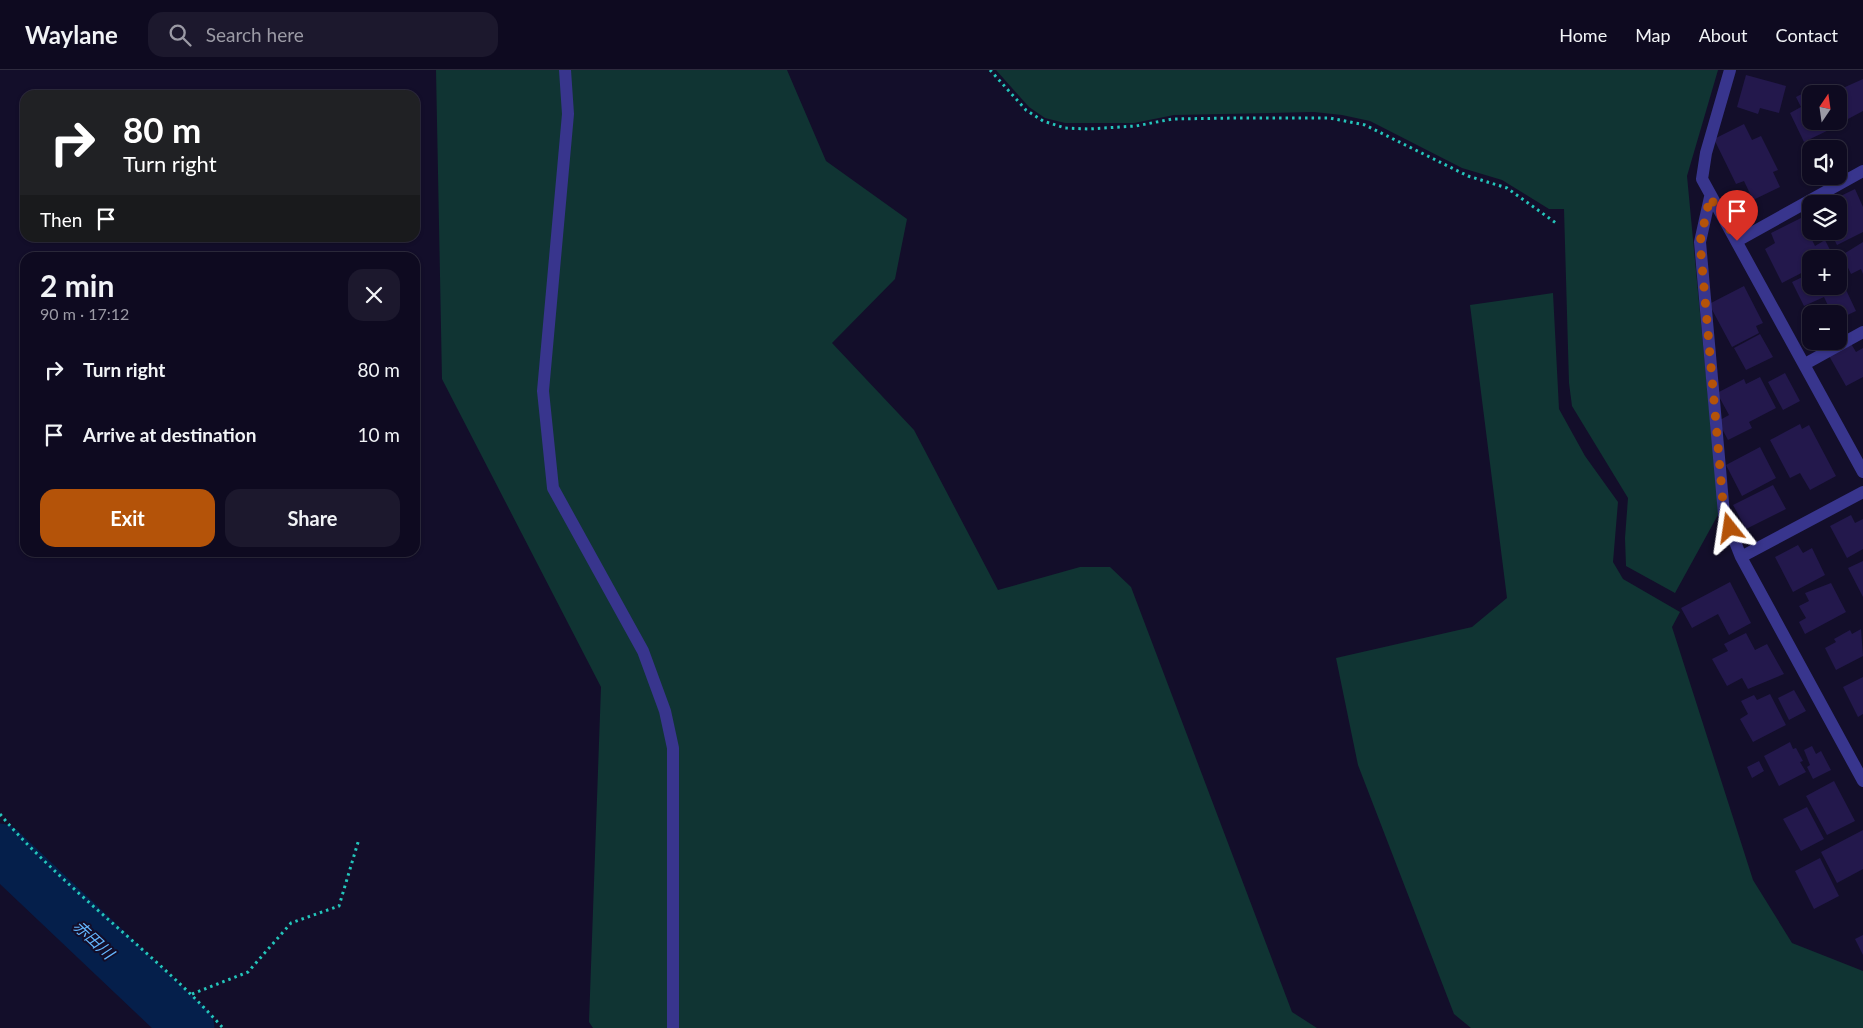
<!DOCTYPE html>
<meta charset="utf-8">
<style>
body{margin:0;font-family:Lato,"Noto Sans JP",sans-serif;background:#1c182d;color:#f1f3f6;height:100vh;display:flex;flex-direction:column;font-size:19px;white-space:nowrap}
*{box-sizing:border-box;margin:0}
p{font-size:16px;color:#9b9aa5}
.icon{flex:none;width:28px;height:28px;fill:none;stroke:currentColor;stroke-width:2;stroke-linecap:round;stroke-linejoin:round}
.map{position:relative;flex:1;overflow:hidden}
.side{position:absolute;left:20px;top:182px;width:400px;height:305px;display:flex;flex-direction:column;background:#0e0a20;border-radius:15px;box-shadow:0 1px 4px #0004,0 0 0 1px #2e2b3e}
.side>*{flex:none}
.guide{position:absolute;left:20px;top:20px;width:400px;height:152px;border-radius:15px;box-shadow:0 1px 4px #0004,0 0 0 1px #2e2b3e;background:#202124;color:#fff;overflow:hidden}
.needle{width:32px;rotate:13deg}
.buttons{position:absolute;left:1802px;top:15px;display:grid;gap:10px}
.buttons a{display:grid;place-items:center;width:45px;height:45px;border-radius:10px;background:#0e0a20;box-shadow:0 1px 4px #0004,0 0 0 1px #2e2b3e;font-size:25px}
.pin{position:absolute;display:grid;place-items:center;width:42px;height:42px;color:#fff;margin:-51px -21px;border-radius:50% 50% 50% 0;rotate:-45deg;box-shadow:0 0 5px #0007}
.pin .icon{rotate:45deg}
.me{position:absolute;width:55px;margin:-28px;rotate:345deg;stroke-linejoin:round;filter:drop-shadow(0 0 4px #0008)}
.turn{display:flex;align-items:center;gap:18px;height:105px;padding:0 20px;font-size:22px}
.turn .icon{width:65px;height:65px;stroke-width:2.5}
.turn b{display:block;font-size:35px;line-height:42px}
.then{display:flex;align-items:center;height:48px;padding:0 20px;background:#0003;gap:10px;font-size:19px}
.round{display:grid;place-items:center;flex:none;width:52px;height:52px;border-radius:15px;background:#1c182d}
.overview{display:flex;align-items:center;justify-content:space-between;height:85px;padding:0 20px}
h1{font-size:30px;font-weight:700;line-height:38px}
.button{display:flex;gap:10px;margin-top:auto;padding:10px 20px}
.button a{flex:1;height:58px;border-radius:15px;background:#b45309;color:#fff;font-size:20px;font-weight:700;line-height:58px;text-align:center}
.button a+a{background:#1c182d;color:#f1f3f6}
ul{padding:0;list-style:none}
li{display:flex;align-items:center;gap:15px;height:65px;padding:0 20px}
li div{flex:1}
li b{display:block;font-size:19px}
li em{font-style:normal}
header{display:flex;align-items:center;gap:30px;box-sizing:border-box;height:70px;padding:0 25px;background:#0e0a20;border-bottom:1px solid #2e2b3e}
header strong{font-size:24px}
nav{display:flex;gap:28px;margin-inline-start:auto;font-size:18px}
.search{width:350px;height:45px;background:#1c182d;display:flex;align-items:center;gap:12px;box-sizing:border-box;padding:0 18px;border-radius:15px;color:#9b9aa5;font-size:19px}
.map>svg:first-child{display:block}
.green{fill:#103433}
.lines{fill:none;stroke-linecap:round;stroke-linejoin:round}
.river{stroke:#051f4b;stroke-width:51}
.building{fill:#23184c}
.path{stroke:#24c5bb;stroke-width:3;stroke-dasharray:2.5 4;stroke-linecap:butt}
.minor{stroke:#38358d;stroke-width:12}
.route{stroke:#b45309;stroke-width:9;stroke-dasharray:0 16.2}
.labels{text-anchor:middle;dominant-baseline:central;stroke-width:4;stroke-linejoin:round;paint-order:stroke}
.water-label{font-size:16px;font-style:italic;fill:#64b7ff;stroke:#130e2a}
</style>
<header>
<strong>Waylane</strong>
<div class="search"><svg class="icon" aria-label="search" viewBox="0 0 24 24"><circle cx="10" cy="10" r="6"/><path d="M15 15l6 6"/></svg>Search here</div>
<nav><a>Home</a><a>Map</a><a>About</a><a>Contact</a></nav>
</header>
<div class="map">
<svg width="1863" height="958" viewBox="0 0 1863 958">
<rect width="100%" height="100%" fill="#130e2a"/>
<!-- green -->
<path class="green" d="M436,0H787L826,91L907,149L895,209L832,273L914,360L998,520L1080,497H1110L1131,517L1292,942L1317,958H593L589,952L601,617L442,309Z
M996,0H1718L1687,106L1719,443L1675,523L1626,496L1625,468L1628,428L1572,336L1569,313L1564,139H1549L1502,110L1462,98L1370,51L1342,45L1314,42L1174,45L1134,53H1065L1045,48L1029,37Z
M1553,223L1559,339L1585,386L1618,432L1613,492L1623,509L1680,542L1672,557L1753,810L1792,873L1863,901V958H1471L1454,944L1358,695L1336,588L1472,557L1507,528L1470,235Z"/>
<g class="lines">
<!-- river -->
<path class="river" d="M0,779L189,958"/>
</g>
<!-- building -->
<path class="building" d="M1746,5L1786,16L1779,43L1760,38L1758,44L1737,37Z
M1863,9V41L1848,49L1839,31V24L1834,22Z
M1815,17L1818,24H1811V51H1832L1835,57L1804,72L1790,43L1801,37L1796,27Z
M1744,54L1752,70L1761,66L1778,100L1773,102L1780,117L1753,130L1744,111L1736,114L1714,69Z
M1855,119L1863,137V162L1837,175L1830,161H1839V134H1824Z
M1801,148L1815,176L1825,170L1834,188L1811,189V198L1782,213L1765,179L1775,173L1771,163Z
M1863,172V204L1861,199L1851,204L1842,185Z
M1811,203V216H1839V205L1856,241L1839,249V244H1832L1824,227L1804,236L1792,212Z
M1744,216L1763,253L1756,256L1759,263L1732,277L1709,234Z
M1760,264L1773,287L1746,300L1734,278Z
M1850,272L1856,282L1863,278V307L1846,316L1828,284Z
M1785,303L1800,331L1783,340L1768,312Z
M1760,307L1776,338L1749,352L1752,358L1728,370L1718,351L1729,345L1717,323L1744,309L1746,314Z
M1800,354L1802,359L1809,355L1836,406L1810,420L1800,403L1790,408L1770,370Z
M1760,377L1776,408L1742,426L1726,395Z
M1773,415L1786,439L1746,459L1733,435Z
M1851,445L1855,453L1863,449V479L1847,488L1830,456Z
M1798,475L1803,483L1812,478L1825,505L1793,522L1775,487Z
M1863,491V527L1848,498Z
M1730,512L1751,553L1729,565L1718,544L1692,558L1681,538Z
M1831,513L1846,542L1805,564L1799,552L1806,548L1799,536L1809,531L1805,523Z
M1861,559L1863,586L1836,600L1825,578L1836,572L1834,569L1850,560L1852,564Z
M1746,563L1755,580L1767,574L1784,604L1748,619L1742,608L1727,616L1712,589L1728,581L1724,574Z
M1863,607V644L1858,647L1843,617Z
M1794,620L1806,641L1789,650L1778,628Z
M1770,624L1786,655L1753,672L1740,649L1748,644L1741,631L1754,625L1757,630Z
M1790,672L1793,679L1796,678L1803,691L1800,692L1806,702L1779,716L1764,686Z
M1812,676L1816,684L1821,681L1831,700L1813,709L1807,697L1810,695L1804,680Z
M1759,691L1764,701L1752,708L1747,697Z
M1834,711L1855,751L1827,765L1806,726Z
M1807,737L1824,769L1801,781L1783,749Z
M1863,760V799L1837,813L1821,782Z
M1820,788L1839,826L1814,839L1795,801Z
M1863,865V885L1855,869Z"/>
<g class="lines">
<!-- path -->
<path class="path" d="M990,0L1026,40L1043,51L1065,58L1088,59L1136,56L1172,49L1236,48H1330L1365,55L1468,106L1507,118L1556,153
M0,744C18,766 38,785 58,804C113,856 173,902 223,958
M192,924L248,902L291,853L339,836L359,769"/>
<!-- minor -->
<path class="minor" d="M565,0L568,44L543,321L553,418L643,581L665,641L673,678V958
M1730,0L1706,83L1702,109L1863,402
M1710,127L1700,172L1724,444L1741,487L1863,711
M1737,171L1863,101
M1805,294L1863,262
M1741,487L1863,422"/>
</g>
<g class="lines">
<!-- route -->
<path class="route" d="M1730,458L1724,444L1700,172L1710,127L1737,171"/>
</g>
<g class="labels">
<!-- water labels -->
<g class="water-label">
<text transform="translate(94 869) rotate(43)">赤田川</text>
</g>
</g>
</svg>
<div class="buttons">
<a><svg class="needle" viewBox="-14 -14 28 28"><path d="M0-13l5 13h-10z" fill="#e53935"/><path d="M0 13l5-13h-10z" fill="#9b9aa5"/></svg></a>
<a><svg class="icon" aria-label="sound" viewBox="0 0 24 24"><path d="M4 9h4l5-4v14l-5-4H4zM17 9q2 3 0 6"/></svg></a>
<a><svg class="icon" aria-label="layers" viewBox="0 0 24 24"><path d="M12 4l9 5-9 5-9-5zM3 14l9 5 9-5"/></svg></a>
<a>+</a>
<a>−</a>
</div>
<div class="pin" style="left:1737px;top:171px;background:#d93025"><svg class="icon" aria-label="arrive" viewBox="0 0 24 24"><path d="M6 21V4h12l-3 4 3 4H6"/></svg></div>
<svg class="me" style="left:1730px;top:458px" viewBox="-20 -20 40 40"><path d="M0-17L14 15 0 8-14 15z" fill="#b45309" stroke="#fff" stroke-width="4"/></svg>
<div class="guide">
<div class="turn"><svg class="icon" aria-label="right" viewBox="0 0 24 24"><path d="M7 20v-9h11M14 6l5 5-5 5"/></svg><div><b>80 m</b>Turn right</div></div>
<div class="then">Then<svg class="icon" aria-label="arrive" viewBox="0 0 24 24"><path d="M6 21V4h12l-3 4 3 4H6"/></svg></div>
</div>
<section class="side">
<div class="overview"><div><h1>2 min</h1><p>90 m · 17:12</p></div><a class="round"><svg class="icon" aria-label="close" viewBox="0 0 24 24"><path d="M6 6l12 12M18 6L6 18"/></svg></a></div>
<ul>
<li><svg class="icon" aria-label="right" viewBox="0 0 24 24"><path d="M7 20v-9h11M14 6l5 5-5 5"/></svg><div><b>Turn right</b></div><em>80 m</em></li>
<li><svg class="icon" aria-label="arrive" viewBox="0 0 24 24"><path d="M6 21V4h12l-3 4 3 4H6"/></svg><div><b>Arrive at destination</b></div><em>10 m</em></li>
</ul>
<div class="button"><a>Exit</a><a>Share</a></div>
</section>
</div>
